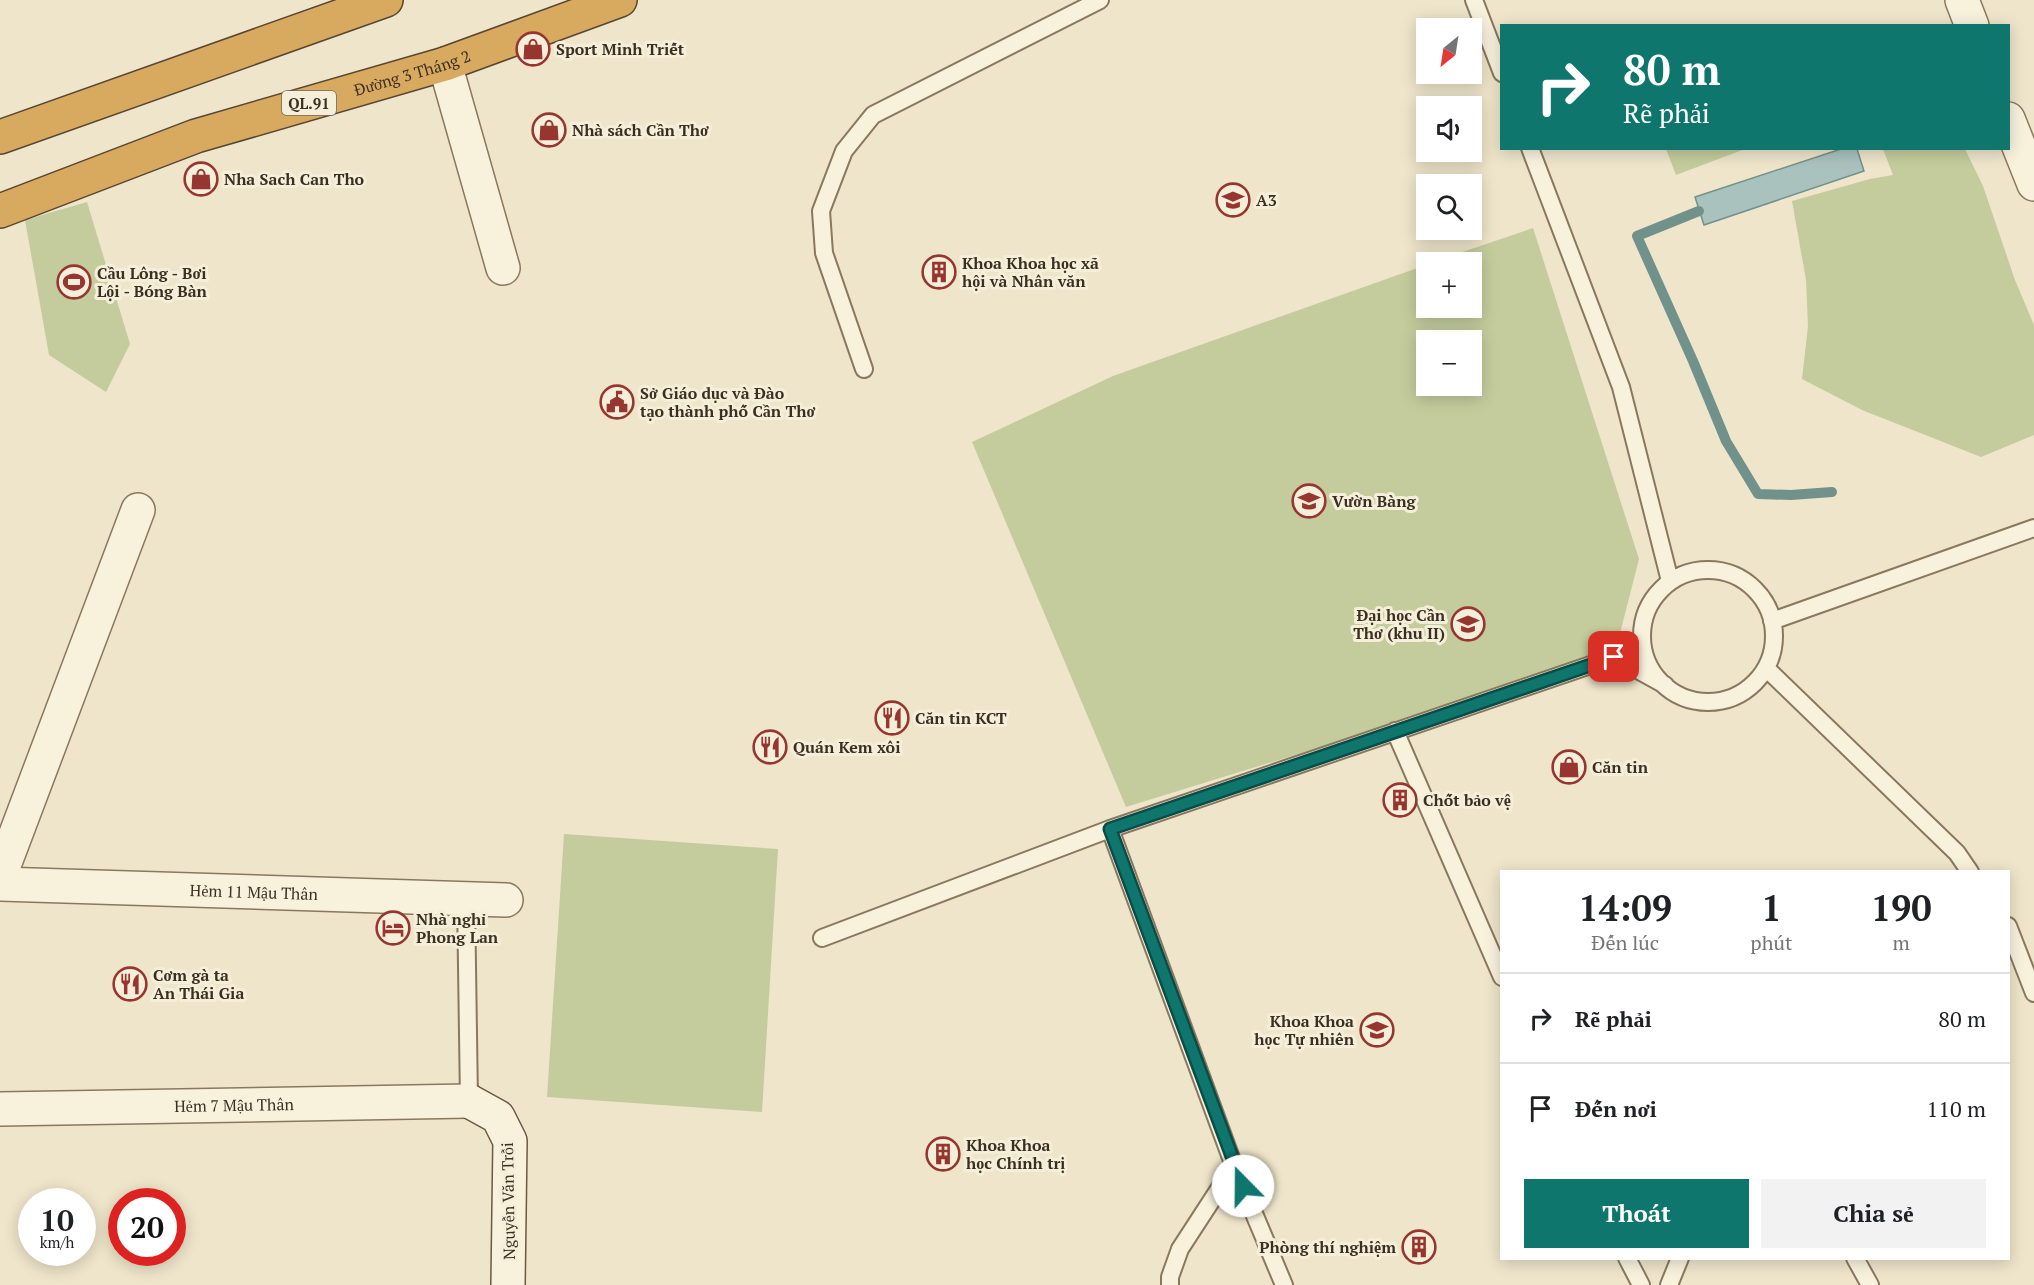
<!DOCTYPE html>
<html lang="vi">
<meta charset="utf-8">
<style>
body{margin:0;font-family:"PT Serif",serif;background:#f2f2f2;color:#202124;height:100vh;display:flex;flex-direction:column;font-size:22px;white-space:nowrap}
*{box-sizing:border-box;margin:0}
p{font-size:20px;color:#757577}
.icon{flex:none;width:33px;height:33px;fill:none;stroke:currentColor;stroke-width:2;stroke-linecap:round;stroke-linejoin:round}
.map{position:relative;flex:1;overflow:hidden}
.drawer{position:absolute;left:1500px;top:870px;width:510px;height:390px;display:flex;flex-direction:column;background:#fff;border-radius:0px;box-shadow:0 3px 15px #0003}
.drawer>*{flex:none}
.hud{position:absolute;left:1500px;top:24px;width:510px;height:126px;border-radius:0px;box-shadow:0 3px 15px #0003;background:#0f766e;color:#fff;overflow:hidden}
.needle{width:39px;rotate:210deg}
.fabs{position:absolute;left:1416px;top:18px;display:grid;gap:12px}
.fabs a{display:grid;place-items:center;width:66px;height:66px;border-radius:0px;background:#fff;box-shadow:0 3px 15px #0003;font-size:30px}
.speed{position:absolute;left:18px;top:1188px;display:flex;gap:12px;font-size:30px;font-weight:700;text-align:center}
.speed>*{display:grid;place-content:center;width:78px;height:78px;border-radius:50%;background:#fff;box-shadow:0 3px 15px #0003;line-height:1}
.speed small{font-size:15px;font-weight:400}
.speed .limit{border:9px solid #d22;background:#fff;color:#111}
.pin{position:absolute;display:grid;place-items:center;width:51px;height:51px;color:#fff;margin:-26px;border-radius:12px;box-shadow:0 3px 9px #0006}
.me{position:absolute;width:66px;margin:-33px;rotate:338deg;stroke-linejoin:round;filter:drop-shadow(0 0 4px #0008)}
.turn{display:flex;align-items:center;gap:21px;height:126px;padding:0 24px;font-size:27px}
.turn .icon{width:78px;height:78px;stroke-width:2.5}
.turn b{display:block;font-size:42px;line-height:51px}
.eta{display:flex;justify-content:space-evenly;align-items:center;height:102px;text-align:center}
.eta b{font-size:36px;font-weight:800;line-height:42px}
.button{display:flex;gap:12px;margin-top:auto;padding:12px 24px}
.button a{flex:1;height:69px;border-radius:0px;background:#0f766e;color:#fff;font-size:24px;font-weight:800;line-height:69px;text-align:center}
.button a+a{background:#f2f2f2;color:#202124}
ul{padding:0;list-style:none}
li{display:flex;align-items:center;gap:18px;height:90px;padding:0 24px;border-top:2px solid #e0e0e0}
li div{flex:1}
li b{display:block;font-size:22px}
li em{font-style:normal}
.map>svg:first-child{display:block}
.green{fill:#c4cc9d;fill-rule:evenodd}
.water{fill:#aac2bd;stroke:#71918b;stroke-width:1.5}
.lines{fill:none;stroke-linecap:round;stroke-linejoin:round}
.stream{stroke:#71918b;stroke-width:10}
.lane-casing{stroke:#8a785e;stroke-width:20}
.street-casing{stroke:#8a785e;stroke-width:36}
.secondary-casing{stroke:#6c5941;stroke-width:36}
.highway-casing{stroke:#584632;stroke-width:36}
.lane{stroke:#f8f2dd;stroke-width:16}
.street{stroke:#f8f2dd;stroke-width:33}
.secondary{stroke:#f8f2dd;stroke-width:33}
.highway{stroke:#d8aa5f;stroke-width:33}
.route-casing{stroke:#0a4d48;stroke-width:15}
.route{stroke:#0f766e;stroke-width:10}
.labels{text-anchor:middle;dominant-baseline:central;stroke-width:6;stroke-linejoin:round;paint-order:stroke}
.shield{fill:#f5efd9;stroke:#736958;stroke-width:1.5}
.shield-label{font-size:15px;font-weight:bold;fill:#3b2f21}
.poi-label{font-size:16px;font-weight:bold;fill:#3b2f21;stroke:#f5efd9;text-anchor:start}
.street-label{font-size:16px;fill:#3b2f21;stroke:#f5efd9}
</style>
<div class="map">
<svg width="2034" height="1285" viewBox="0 0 2034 1285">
<rect width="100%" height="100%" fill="#eee5ca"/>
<!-- green -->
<path class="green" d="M1666,149H1745L1676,175Z
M1883,149H1965L1983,186L2015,280L2034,325V435L1981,457L1862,410L1802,379L1808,326L1806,280L1792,201L1870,179L1893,175Z
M87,202L130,344L106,392L49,355L25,220Z
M1533,228L1639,559L1614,657L1126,807L972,442L1113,376L1426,265V308H1472V262H1433ZM1426,340H1472V386H1426Z
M564,834L778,849L762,1112L547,1097Z"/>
<!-- water -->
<path class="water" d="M1841,149H1857L1864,171L1704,225L1695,197Z"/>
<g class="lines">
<!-- stream -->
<path class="stream" d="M1699,211L1637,236L1693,361L1726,441L1758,494L1791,495L1832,492"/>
<!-- lane casing -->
<g class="lane-casing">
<path id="lane" d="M1474,0L1502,73
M1530,148L1621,387L1670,581
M864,369L824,253L821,211L844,151L873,115L1100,0
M1642 636a66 66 0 1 1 132 0a66 66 0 1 1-132 0Z
M1772,621L2034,528
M1766,668L1957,853L1970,872
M1395,731L1502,977
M466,898L469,1101
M2008,926L2034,993
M822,938L1110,829
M1627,1258L1641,1285
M1855,1258L1870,1285
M1170,1285V1277L1180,1249L1234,1166
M1284,1285L1234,1166L1110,829L1614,657L1665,685
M1669,1285L1680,1258"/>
</g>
<!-- street casing -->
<g class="street-casing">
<g id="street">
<path d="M1962,0L1972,26"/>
<path d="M445,64L503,268"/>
<path d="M2008,119L2034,184"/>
<path d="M0,876L138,510"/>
<path id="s1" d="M0,884L506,900"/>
<path id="s2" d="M0,1109L469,1101"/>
</g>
</g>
<!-- secondary casing -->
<g class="secondary-casing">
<path id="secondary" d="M469,1101L498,1117L510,1141L508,1285"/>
</g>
<!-- highway casing -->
<g class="highway-casing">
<g id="highway">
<path d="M0,137L386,0"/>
<path id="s3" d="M0,211L196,136L445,64L620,0"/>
</g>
</g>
<!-- lane -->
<use href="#lane" class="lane"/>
<!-- street -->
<use href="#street" class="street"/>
<!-- secondary -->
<use href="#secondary" class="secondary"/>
<!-- highway -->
<use href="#highway" class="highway"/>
</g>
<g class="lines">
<!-- route casing -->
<g class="route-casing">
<path id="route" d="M1243,1186L1110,829L1614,657"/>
</g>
<!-- route -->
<use href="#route" class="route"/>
</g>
<!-- icons -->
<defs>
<g id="shop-ring" transform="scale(1.725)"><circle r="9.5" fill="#f5efd9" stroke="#973630" stroke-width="1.5"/><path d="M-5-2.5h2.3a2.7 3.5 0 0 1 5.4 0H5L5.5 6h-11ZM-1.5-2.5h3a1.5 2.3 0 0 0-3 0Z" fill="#973630"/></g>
<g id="school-ring" transform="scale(1.725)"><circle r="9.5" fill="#f5efd9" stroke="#973630" stroke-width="1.5"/><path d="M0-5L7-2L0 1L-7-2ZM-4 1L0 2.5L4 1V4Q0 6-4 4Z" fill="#973630"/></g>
<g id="building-ring" transform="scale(1.725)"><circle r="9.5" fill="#f5efd9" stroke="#973630" stroke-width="1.5"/><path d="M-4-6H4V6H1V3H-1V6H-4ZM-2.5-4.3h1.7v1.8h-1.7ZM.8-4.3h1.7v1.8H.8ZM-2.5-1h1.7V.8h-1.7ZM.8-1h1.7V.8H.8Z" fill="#973630"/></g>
<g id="stadium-ring" transform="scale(1.725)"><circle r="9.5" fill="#f5efd9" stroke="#973630" stroke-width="1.5"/><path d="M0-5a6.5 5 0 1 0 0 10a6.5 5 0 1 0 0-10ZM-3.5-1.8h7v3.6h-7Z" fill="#973630"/></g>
<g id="civic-ring" transform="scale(1.725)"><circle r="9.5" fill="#f5efd9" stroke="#973630" stroke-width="1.5"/><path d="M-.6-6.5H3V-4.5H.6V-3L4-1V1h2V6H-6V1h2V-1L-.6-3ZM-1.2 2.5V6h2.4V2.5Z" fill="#973630"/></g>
<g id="university-ring" transform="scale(1.725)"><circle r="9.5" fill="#f5efd9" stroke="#973630" stroke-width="1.5"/><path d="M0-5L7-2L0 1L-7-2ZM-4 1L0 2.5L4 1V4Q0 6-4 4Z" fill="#973630"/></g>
<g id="restaurant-ring" transform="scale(1.725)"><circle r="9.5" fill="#f5efd9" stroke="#973630" stroke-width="1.5"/><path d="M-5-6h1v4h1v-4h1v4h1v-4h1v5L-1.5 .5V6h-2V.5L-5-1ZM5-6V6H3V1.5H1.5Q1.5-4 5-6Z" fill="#973630"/></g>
<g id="hotel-ring" transform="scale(1.725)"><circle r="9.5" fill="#f5efd9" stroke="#973630" stroke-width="1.5"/><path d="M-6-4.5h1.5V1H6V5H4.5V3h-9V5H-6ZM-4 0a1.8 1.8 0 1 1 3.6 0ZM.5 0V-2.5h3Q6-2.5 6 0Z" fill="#973630"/></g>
</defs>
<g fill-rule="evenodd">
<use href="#shop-ring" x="533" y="49"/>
<use href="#shop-ring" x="549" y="130"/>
<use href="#shop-ring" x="201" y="179"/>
<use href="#school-ring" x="1233" y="200"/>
<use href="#building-ring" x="939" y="272"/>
<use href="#stadium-ring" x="74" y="282"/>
<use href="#civic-ring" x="617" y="402"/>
<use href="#school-ring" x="1309" y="501"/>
<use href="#university-ring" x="1468" y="624"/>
<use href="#restaurant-ring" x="892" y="718"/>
<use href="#restaurant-ring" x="770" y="747"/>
<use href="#shop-ring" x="1569" y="767"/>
<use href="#building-ring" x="1400" y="800"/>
<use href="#hotel-ring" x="393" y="928"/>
<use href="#restaurant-ring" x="130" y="984"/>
<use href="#school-ring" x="1377" y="1030"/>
<use href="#building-ring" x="943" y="1154"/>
<use href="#building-ring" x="1419" y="1247"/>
</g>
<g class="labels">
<!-- shield labels -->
<rect class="shield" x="282" y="91" width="54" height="24" rx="4.5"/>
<g class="shield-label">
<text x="309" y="103">QL.91</text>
</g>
<!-- poi labels -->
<g class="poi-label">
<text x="556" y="49">Sport Minh Triết</text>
<text x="572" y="130">Nhà sách Cần Thơ</text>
<text x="224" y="179">Nha Sach Can Tho</text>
<text x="1256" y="200">A3</text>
<text x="962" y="263">Khoa Khoa học xã<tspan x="962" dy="18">hội và Nhân văn</tspan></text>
<text x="97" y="273">Cầu Lông - Bơi<tspan x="97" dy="18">Lội - Bóng Bàn</tspan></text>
<text x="640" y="393">Sở Giáo dục và Đào<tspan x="640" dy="18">tạo thành phố Cần Thơ</tspan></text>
<text x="1332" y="501">Vườn Bàng</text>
<text x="1445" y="615" text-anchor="end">Đại học Cần<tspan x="1445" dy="18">Thơ (khu II)</tspan></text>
<text x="915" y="718">Căn tin KCT</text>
<text x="793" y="747">Quán Kem xôi</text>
<text x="1592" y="767">Căn tin</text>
<text x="1423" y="800">Chốt bảo vệ</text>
<text x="416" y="919">Nhà nghỉ<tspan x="416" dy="18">Phong Lan</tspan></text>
<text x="153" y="975">Cơm gà ta<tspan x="153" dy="18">An Thái Gia</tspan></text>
<text x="1354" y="1021" text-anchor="end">Khoa Khoa<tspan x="1354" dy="18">học Tự nhiên</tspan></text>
<text x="966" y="1145">Khoa Khoa<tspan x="966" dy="18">học Chính trị</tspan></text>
<text x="1396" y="1247" text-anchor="end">Phòng thí nghiệm</text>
</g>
<!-- street labels -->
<g class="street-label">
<text stroke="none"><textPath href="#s3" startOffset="435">Đường 3 Tháng 2</textPath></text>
<text stroke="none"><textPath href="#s1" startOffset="254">Hẻm 11 Mậu Thân</textPath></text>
<text stroke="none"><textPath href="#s2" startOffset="234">Hẻm 7 Mậu Thân</textPath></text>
<text transform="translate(508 1201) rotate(-91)">Nguyễn Văn Trỗi</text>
</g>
</g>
</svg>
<div class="fabs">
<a><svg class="needle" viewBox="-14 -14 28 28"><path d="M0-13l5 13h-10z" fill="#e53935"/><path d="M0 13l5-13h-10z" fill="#757577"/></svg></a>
<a><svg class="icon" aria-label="sound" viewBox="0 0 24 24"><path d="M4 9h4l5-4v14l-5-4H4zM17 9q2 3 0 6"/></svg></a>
<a><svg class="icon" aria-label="search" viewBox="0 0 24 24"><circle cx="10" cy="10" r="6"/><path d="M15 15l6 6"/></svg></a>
<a>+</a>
<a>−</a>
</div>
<div class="speed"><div>10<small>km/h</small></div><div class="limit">20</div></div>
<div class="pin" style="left:1614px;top:657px;background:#d93025"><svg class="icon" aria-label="arrive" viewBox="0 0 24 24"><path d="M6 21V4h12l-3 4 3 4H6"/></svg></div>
<svg class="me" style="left:1243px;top:1186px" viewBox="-20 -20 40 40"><circle r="19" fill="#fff"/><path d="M0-13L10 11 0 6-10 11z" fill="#0f766e"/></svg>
<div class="hud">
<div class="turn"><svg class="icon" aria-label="right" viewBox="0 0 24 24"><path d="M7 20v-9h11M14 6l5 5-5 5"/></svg><div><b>80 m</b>Rẽ phải</div></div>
</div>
<section class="drawer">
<div class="eta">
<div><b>14:09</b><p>Đến lúc</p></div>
<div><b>1</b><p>phút</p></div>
<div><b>190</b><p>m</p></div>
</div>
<ul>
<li><svg class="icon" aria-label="right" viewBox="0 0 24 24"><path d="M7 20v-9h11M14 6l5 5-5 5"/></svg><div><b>Rẽ phải</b></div><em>80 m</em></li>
<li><svg class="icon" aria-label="arrive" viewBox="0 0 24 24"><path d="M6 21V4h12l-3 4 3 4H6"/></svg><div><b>Đến nơi</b></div><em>110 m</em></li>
</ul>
<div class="button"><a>Thoát</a><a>Chia sẻ</a></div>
</section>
</div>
